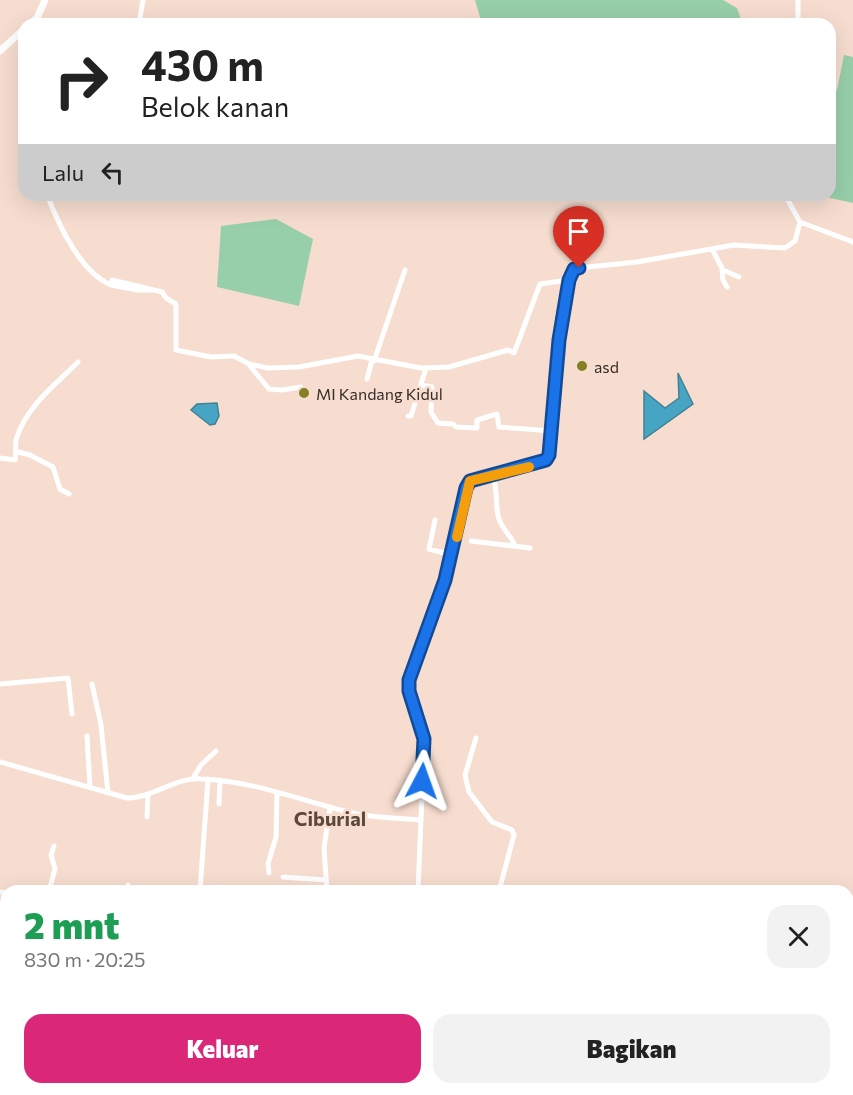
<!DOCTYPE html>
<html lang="id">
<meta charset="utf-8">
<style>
body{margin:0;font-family:Commissioner,sans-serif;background:#f2f2f2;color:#222;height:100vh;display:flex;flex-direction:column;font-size:22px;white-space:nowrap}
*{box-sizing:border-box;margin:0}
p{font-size:20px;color:#767676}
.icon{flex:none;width:33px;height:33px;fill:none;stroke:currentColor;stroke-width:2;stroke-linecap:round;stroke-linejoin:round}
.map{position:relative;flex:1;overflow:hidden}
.side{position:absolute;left:0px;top:885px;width:854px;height:210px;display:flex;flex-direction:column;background:#fff;border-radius:18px 18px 0 0;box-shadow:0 6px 24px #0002}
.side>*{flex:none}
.top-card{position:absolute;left:18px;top:18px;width:818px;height:183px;border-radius:18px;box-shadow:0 6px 24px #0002;background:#fff;color:#222;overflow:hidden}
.pin{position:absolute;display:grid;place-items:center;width:51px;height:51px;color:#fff;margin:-62px -26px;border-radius:50% 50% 50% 0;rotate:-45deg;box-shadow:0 0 6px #0007}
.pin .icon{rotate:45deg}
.me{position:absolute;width:66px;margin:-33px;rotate:4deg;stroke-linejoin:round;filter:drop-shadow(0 0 4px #0008)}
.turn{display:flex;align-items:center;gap:21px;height:126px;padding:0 24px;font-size:27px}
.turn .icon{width:78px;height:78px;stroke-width:2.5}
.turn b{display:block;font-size:42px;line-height:51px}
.then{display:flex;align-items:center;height:57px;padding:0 24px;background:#0003;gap:12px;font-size:22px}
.round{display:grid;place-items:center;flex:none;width:63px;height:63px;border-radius:18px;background:#f2f2f2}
.head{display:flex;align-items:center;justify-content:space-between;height:102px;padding:0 24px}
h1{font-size:36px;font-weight:800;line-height:45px;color:#1e9e55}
.primary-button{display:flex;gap:12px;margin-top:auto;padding:12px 24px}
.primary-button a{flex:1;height:69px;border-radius:18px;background:#db2777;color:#fff;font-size:24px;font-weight:800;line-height:69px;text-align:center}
.primary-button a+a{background:#f2f2f2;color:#222}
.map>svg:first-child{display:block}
.green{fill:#98cfab}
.water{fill:#46a5c2;stroke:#428194;stroke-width:1.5}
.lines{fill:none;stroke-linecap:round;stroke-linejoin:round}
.minor{stroke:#fff;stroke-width:5}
.tertiary{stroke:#fff;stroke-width:7}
.primary{stroke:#f1b5b5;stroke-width:8}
.route-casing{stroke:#114b97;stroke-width:15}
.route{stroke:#1a73e8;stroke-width:10}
.slow{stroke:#f59e0b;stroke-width:10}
.poi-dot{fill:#857f26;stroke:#f6ddcf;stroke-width:2}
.labels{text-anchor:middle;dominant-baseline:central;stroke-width:5;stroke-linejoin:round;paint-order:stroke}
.poi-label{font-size:16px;fill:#372d28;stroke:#f6ddcf;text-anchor:start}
.quarter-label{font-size:20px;font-weight:bold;fill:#5d493c;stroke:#f6ddcf}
</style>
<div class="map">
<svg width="853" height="1095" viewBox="0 0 853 1095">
<rect width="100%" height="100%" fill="#f6ddcf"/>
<!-- green -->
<path class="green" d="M475,0H723L737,8L741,19L699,24H482Z
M844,55L853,57V203L817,195H830V99L837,90Z
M276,219L313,239L299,306L217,287L221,226Z
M162,1089H188L187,1095H161Z
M243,1089H299L298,1095H242Z"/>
<!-- water -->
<path class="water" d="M678,373L693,404L644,439V391L665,408L679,398Z
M217,403L219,416L215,424L210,425L191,410L197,404Z"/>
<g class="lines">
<!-- minor -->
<path class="minor" d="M798,0V24
M139,24L143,0
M47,195C59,225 80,272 111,285L112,280L162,292L166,298L176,304V350L211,357L234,356L249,364L268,368L299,367L358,356L421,368L449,367L508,350L514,353L540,284L569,280
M800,222L853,242
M712,249L722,268L723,280L727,287
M723,270L739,277
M111,285L137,290H151
M374,361L405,270
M250,366L269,389L282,390L301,387
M367,379L372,360
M421,385L432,387L431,412L438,423L453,424L456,427L477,428V420L497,414L499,427L553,431
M408,416H411L426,368
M18,452L30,455L53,467L60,489L69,494
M0,458L15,460C17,452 14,444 17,437C27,406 55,385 78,362
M493,476C498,491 495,508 499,519C502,528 510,535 514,544
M435,520L429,549L452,555
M471,541L530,548
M0,684L68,678L72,714
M92,684L101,725L108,793
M87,736L90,787
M476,738L465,775L469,792L492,822L512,830L514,835L499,891
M0,762L127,798C153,798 175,777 201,779C256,781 304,802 357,814C378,818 400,818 421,820
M193,778L201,765L216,751
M219,804L220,780
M147,817L148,794
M269,873L268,864L276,837L277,792
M283,877L326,880
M218,887V891
M49,891L55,869L51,855L54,846
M127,891L128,885
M153,891V890
M200,891L208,779
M327,891L324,848L330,807
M418,891L424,747L409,680L445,580L468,484L546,460L549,455L559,340L571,274L578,268L637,262L734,245L785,248L795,241L800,222L785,195
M418,891H434
M0,892L6,893
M851,981V1018
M4,1021L6,1012
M153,1095L154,1089
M198,1095L199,1089
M239,1095L240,1089
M368,1095V1089"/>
<!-- tertiary -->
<path class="tertiary" d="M30,24L37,18L45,0
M0,51L24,29
M300,1095L301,1089"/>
<!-- primary -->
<path class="primary" d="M848,981H853
M0,1021L6,1022"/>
</g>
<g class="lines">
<!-- route casing -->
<g class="route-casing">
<path id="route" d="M422,781L424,739L409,691V680L445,580L466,488L470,481L546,460L549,455L559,340L569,280L574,269L579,268"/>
</g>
<!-- route -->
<use href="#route" class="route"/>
<!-- slow -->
<path class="slow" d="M457,537L470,481L529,467"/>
</g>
<!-- markers -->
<g class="poi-dot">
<circle cx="582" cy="366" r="6"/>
<circle cx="304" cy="393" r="6"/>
</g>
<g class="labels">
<!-- poi labels -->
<g class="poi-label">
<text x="594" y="366">asd</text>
<text x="316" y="393">MI Kandang Kidul</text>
</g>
<!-- quarter labels -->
<g class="quarter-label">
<text x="330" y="818">Ciburial</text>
</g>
</g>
</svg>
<div class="pin" style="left:579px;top:268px;background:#d93025"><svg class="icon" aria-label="arrive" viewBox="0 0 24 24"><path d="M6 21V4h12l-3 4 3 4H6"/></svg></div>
<svg class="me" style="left:422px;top:781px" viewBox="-20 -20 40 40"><path d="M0-17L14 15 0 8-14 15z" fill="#1a73e8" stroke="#fff" stroke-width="4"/></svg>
<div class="top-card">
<div class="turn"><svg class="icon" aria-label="right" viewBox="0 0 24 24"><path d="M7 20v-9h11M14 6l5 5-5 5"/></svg><div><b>430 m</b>Belok kanan</div></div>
<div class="then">Lalu<svg class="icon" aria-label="left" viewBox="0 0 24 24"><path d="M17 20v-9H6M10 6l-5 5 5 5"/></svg></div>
</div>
<section class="side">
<div class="head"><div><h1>2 mnt</h1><p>830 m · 20:25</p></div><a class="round"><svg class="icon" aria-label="close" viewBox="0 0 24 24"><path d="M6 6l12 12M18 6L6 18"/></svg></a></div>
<div class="primary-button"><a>Keluar</a><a>Bagikan</a></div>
</section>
</div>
